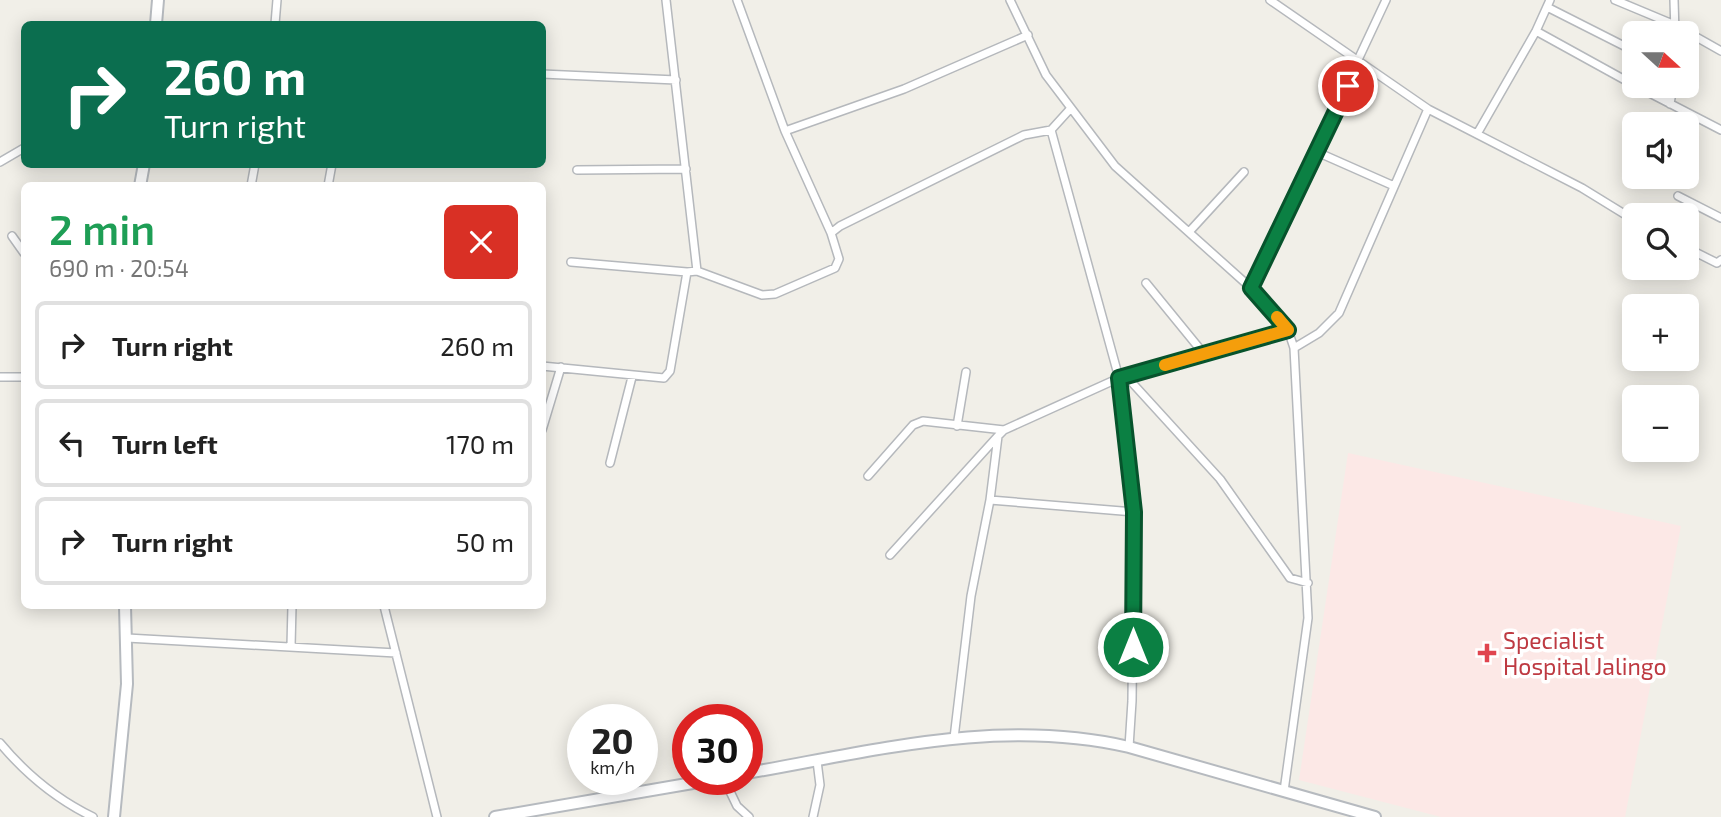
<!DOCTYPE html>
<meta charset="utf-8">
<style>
body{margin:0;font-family:"Exo 2",sans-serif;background:#f2f2f2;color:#222;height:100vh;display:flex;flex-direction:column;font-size:26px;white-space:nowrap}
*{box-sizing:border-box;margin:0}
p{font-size:23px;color:#767676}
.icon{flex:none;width:38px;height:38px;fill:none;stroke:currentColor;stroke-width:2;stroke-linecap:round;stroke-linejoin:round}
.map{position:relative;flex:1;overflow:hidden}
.panel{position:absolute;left:21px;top:182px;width:525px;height:427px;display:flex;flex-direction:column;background:#fff;border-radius:10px;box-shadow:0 4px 18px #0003}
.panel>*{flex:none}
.banner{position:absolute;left:21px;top:21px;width:525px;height:147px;border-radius:10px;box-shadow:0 4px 18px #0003;background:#0b6e4f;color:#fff;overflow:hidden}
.needle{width:46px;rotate:111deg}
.tools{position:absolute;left:1622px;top:21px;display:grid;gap:14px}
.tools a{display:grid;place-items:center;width:77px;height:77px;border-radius:10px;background:#fff;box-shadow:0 4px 18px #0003;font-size:35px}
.speed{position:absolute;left:567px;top:704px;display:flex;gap:14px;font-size:35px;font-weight:700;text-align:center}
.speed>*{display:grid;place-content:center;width:91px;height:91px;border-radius:50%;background:#fff;box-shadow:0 4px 18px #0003;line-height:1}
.speed small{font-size:18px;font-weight:400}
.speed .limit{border:10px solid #d22;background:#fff;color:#111}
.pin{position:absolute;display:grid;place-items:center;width:60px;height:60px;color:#fff;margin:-30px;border:4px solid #fff;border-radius:50%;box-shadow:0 2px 7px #0007}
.me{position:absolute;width:77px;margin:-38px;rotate:0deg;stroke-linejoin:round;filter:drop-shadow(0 0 5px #0008)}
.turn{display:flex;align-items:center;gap:24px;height:147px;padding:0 28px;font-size:32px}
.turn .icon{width:91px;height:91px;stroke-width:2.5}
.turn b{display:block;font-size:49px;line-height:60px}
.round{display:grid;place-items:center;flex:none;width:74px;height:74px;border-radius:10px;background:#f2f2f2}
.overview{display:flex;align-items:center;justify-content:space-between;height:119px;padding:0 28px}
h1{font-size:42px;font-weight:600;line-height:52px;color:#1e9e55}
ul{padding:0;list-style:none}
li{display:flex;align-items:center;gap:21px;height:88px;margin:0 14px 10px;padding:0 14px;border:4px solid #e0e0e0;border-radius:10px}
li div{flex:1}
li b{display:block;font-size:26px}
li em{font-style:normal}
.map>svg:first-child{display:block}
.medical{fill:#fce8e6}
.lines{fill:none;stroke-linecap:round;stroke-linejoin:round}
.minor-casing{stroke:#b5b8bc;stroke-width:10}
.secondary-casing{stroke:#b6babf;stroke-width:14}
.minor{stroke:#fff;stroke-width:7}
.secondary{stroke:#fff;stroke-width:10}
.route-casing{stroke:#07532c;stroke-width:18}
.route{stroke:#0b8043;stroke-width:12}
.slow{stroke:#f59e0b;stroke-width:12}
.health-dot{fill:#e0444e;stroke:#fff;stroke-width:2.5}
.labels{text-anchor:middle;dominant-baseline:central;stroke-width:7;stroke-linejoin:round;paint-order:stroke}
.health-label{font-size:23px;fill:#be3a42;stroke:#fff;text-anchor:start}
</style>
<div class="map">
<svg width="1721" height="817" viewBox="0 0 1721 817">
<rect width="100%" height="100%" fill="#f1efe8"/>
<!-- medical -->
<path class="medical" d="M1348,453L1681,526L1625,817H1441L1299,780Z"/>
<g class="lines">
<!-- minor casing -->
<g class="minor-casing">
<path id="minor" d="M737,0L785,131L904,89L1028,35
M1010,0L1046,75L1115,166L1251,288L1288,330L1294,348L1308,618L1284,791
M1270,0L1428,109
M1615,0L1675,25L1721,51
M1674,0L1675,33
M1547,7L1634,51
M275,24L277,0
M1536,31L1634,85
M542,74L676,80
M1636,86L1721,130
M1670,104L1673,86
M1051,130L1119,378L1134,512L1132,701L1129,747
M785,131L831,233
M1477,134L1536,31L1550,0
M1317,152L1394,186
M0,162L24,148
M577,170L686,169
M251,186L255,164
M328,186L332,164
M1678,196L1721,218
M1189,232L1244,172
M12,236L24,253
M1687,248L1717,263L1721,260
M571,262L687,272
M697,271L762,295L775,294L835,268L839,259L831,233L840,226L1024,135L1051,130L1071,108
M1146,283L1204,354
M1251,288L1386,0
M1294,348L1319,333L1339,313L1428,109L1582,188L1634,220
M542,366L664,378L670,371L687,272L697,271L666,0
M1126,376L1220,479L1290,578L1308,583
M0,377H24
M957,426L966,372
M542,430L561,367
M610,463L632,377
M868,476L913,425L923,421L1004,430L1119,378L1288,330
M990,500L1134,512
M890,555L997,437
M384,606L437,817
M127,638L396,653
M291,646L292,606
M954,738L971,596L990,500L998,436L1004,430
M0,743C25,773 58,800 93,817
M724,779L737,806L749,817
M813,817L820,785L817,761"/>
</g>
<!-- secondary casing -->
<g class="secondary-casing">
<path id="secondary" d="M156,24L158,0
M140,186L144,164
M747,773C874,751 1001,717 1129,747L1375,817
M114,817L127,684L125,606
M495,817L716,779"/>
</g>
<!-- minor -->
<use href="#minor" class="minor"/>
<!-- secondary -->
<use href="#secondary" class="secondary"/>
</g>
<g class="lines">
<!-- route casing -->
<g class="route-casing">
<path id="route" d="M1133,647L1134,512L1119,378L1288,330L1251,288L1348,86"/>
</g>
<!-- route -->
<use href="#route" class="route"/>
<!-- slow -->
<path class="slow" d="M1165,365L1288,330L1277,317"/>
</g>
<!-- markers -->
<path class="health-dot" d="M1483.5 642.5h7v7h7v7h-7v7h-7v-7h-7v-7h7z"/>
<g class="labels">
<!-- health labels -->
<g class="health-label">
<text x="1503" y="640">Specialist<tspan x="1503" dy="26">Hospital Jalingo</tspan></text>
</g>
</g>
</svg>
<div class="tools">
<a><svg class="needle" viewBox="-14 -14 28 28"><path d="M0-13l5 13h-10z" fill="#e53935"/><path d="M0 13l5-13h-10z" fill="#767676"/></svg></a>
<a><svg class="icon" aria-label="sound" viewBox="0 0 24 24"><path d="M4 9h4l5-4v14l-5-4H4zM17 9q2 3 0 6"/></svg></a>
<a><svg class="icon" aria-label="search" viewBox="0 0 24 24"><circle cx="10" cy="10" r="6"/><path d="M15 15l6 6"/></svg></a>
<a>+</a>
<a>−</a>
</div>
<div class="speed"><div>20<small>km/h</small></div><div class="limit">30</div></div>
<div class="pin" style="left:1348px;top:86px;background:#d93025"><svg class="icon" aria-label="arrive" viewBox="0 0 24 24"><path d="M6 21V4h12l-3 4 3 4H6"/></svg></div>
<svg class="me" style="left:1133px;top:647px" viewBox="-20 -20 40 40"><circle r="17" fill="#0b8043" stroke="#fff" stroke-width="3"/><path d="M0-11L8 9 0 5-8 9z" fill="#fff"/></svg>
<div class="banner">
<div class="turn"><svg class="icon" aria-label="right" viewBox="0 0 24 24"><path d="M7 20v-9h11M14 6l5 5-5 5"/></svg><div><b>260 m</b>Turn right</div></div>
</div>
<section class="panel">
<div class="overview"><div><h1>2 min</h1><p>690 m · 20:54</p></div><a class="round" style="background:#d93025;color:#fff"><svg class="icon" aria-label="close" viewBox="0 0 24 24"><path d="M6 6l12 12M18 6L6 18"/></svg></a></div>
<ul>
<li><svg class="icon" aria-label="right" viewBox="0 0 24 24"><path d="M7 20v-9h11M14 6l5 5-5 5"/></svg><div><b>Turn right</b></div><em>260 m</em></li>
<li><svg class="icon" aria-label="left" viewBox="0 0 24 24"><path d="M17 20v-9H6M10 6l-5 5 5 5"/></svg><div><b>Turn left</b></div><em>170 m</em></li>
<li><svg class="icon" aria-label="right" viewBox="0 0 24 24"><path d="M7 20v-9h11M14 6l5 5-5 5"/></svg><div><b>Turn right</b></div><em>50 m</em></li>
</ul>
</section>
</div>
